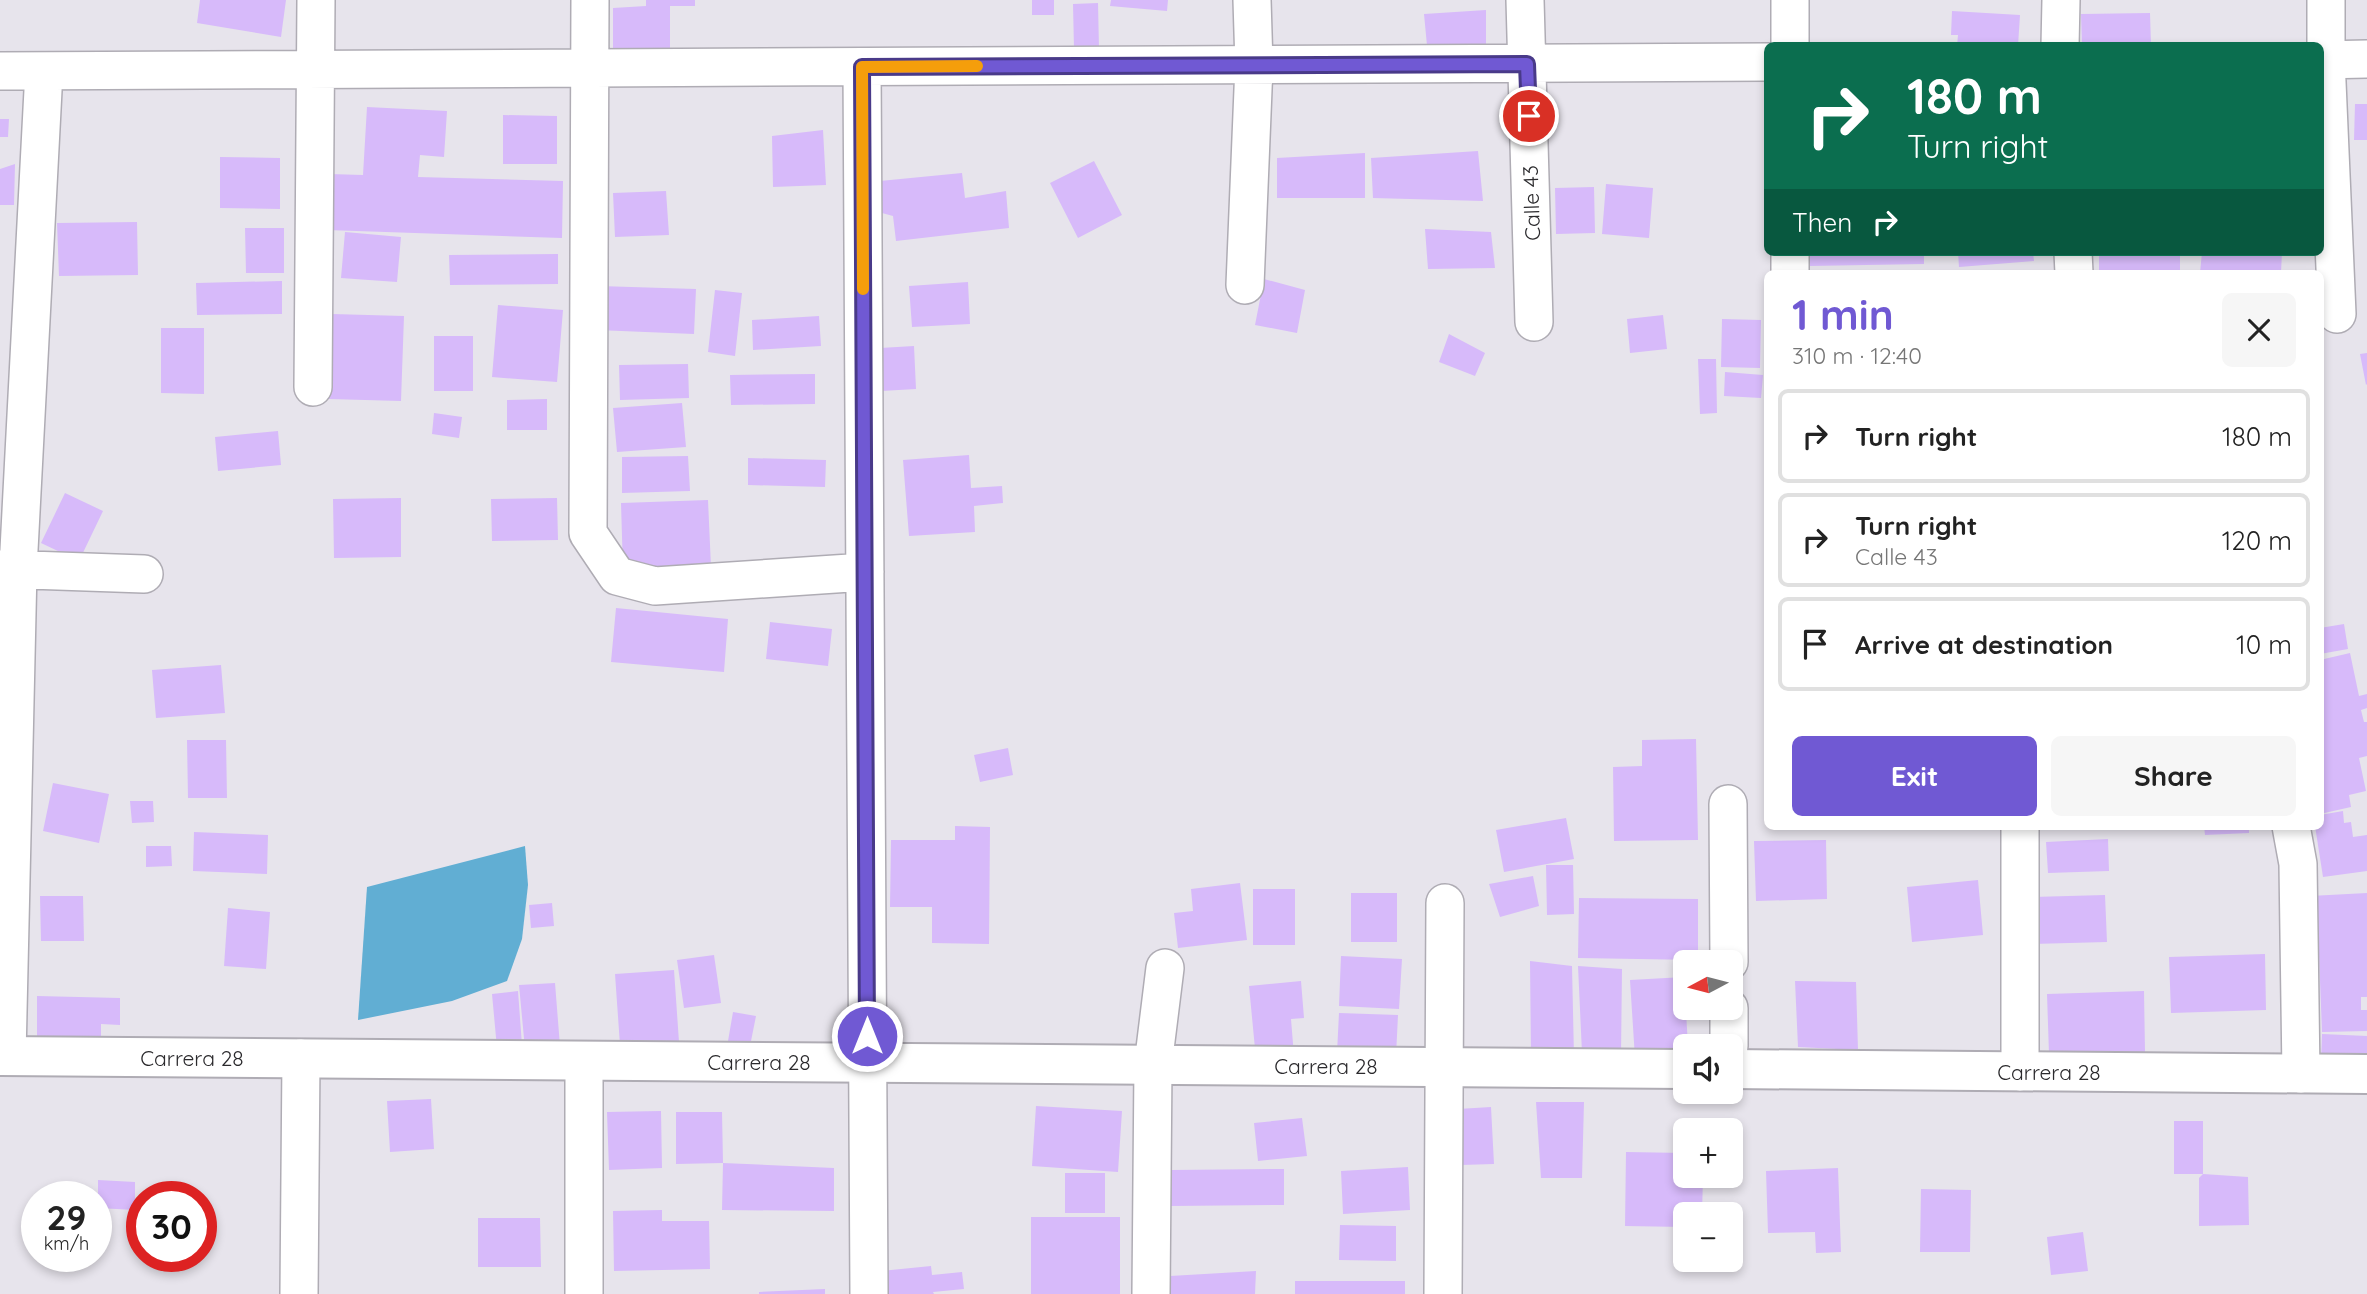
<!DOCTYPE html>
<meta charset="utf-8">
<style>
body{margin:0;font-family:Quicksand,sans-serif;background:#f6f6f6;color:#222;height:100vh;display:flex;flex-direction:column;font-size:26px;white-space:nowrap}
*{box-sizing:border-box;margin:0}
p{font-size:23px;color:#767676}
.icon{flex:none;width:38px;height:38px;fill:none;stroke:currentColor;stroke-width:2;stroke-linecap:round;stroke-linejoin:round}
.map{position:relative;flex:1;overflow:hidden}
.drawer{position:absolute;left:1764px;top:270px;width:560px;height:560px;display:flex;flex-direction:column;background:#fff;border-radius:10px;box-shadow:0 4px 10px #0003}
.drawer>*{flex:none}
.guide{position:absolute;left:1764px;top:42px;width:560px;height:214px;border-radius:10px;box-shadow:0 4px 10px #0003;background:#0b6e4f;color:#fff;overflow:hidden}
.needle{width:46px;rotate:263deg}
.buttons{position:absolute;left:1673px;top:950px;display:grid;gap:14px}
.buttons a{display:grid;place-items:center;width:70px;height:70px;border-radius:10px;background:#fff;box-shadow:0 4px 10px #0003;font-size:35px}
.speed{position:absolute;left:21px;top:1181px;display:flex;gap:14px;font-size:35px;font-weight:700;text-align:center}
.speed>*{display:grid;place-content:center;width:91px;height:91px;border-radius:50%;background:#fff;box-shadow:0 4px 10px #0003;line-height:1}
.speed small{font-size:18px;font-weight:400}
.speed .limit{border:10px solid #d22;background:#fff;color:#111}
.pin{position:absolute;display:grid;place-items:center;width:60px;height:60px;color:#fff;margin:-30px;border:4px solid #fff;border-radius:50%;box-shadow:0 2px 7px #0007}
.me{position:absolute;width:77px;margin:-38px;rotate:0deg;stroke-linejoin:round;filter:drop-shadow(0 0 5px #0008)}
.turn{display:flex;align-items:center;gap:24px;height:147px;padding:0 28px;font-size:32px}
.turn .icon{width:91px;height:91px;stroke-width:2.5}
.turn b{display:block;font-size:49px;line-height:60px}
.then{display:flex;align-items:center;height:66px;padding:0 28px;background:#0003;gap:14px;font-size:26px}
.round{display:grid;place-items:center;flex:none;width:74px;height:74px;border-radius:10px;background:#f6f6f6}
.head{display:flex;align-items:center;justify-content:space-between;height:119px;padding:0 28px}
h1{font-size:42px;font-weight:700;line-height:52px;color:#7059d3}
.primary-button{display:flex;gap:14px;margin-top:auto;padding:14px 28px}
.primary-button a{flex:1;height:80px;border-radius:10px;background:#7059d3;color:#fff;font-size:28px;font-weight:700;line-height:80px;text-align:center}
.primary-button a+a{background:#f6f6f6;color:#222}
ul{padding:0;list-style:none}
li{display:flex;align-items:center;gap:21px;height:94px;margin:0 14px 10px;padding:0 14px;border:4px solid #e0e0e0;border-radius:10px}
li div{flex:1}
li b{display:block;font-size:26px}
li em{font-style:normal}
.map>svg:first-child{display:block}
.water{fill:#61aed3}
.building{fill:#d7bafa}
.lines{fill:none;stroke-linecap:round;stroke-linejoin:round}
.street-casing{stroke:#afacb4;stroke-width:40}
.secondary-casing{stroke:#afacb4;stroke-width:42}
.street{stroke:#fff;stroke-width:37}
.secondary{stroke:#fff;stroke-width:38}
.route-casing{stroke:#493a89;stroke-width:18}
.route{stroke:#7059d3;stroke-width:12}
.slow{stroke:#f59e0b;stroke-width:12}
.labels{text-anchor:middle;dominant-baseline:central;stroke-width:7;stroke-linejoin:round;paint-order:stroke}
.street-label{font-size:21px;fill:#2b2a2d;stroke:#fff}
</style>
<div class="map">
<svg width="2367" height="1294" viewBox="0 0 2367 1294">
<rect width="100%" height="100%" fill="#e7e4ec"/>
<!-- water -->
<path class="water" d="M525,846L528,885L522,939L507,981L452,1001L358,1020L367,887Z"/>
<!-- building -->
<path class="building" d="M200,0H286L281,37L197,23Z
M646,0H695V6H670V60L613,61V8L646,6Z
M1032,0H1054V15H1032Z
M1111,0H1168L1167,11L1110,6Z
M1098,3L1099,49H1074L1073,4Z
M1486,10V53L1428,56L1424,14Z
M1952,11L2020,15L2018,46H1957L1958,35H1951Z
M2150,13L2151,46H2082L2081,14Z
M2355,104H2367V140H2354Z
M367,107L447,111L444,157L420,155L418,177L563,181L562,238L327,230L329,174L363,175Z
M503,115L557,116V164H503Z
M0,119H9L8,137H0Z
M823,130L826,185L773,187L772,136Z
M1478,151L1483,201L1373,198L1371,158Z
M1365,153V198H1277V158Z
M220,157L280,158V209L220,208Z
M1094,161L1122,215L1078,238L1050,183Z
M15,164L14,205H0V169Z
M962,173L965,198L1006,191L1009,228L896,241L893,216L882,213L880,181Z
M1606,184L1653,188L1649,238L1602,234Z
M1594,187L1595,233L1556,234L1555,188Z
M666,191L669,235L615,237L613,193Z
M137,222L138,275L59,276L57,223Z
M245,228H284V273H246Z
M1425,229L1491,232L1495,268L1428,269Z
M345,232L401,237L397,282L341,278Z
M1809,252H1924V264L1809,266Z
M1958,252H2033L2034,261L1959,267Z
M2099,252H2180V273H2099Z
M2202,252H2282L2281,273H2200Z
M558,254V284L450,285L449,255Z
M1264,279L1305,290L1297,333L1255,325Z
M282,281V314L197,315L196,283Z
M968,282L970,324L912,327L909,286Z
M599,286L696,289L694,334L597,330Z
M715,290L742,293L735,356L708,352Z
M498,305L563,310L557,382L492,377Z
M332,314L404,316L401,401L329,399Z
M1663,315L1667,349L1630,353L1627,319Z
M819,316L821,346L753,350L752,320Z
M1722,319L1761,320L1760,368L1721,367Z
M161,328H204V394L161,393Z
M1449,334L1485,353L1475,376L1439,362Z
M434,336H473V391H434Z
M914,346L916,389L881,391L880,348Z
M2367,353V384L2366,385L2360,354Z
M1698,359H1716L1717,413L1700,414Z
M688,364L689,398L620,400L619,365Z
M1725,372L1763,375L1761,398L1724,396Z
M815,374V404L731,405L730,375Z
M547,399V430H507V400Z
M682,403L686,447L617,452L613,408Z
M434,413L462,417L459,438L432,434Z
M278,431L281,465L218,471L215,437Z
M969,455L971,488L1002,486L1003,503L974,506L975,532L909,536L903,460Z
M688,456L690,491L622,493V457Z
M748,458L826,460L825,487L748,485Z
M65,493L103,511L79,561L41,543Z
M401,498V557L334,558L333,499Z
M557,498L558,540L492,541L491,499Z
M708,500L711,567L623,570L621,503Z
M616,608L728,619L724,672L611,662Z
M770,622L832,629L828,666L766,659Z
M2344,624L2348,649L2320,654V628Z
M2350,653L2359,696L2367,694V708L2361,710L2364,722H2367V756L2359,758L2366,791L2349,795L2351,807L2320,814V660Z
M221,665L225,713L156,718L152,670Z
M1696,739L1698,840L1614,841L1613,767L1642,766V740Z
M187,740H226L227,798H188Z
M1008,748L1013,775L980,782L974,755Z
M53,783L109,794L99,843L43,831Z
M130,801H153L154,822L132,823Z
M2343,811L2344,823L2351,822L2353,837L2367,835V871L2323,877L2315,826H2320V815Z
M1566,818L1574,859L1504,872L1496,830Z
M955,826L990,827L989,944L932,943V907H890L891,840H955Z
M2204,826H2249V833L2205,835Z
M194,832L268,835L267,874L193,871Z
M2108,839L2109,871L2048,873L2046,842Z
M1826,840L1827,899L1756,901L1754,841Z
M146,846H171L172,866L146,867Z
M1546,865H1573L1574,914L1547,915Z
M1533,876L1539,906L1500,917L1489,884Z
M1978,880L1983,935L1912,942L1907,887Z
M1240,883L1247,940L1178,948L1174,913L1193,911L1191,889Z
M1253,889H1295V945H1253Z
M1351,893H1397V942H1351Z
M2367,893V997H2361V1010H2367V1031L2322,1032L2319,955L2313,956L2310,896Z
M2105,895L2107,942L2032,944L2031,897Z
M40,896H83L84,941H41Z
M1579,898L1698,899V960L1578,958Z
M552,903L554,926L531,928L529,905Z
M228,908L270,912L266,969L224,966Z
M2265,954L2266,1010L2171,1013L2169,957Z
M714,955L721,1003L684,1008L677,960Z
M1341,956L1402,959L1399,1009L1339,1006Z
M1530,961L1572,966L1574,1057L1531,1056Z
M1578,966L1622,969L1621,1056L1582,1053Z
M674,970L679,1042L620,1045L615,974Z
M1684,977L1688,1046H1685V1055L1635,1058L1630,980Z
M1301,981L1304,1018L1291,1019L1294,1056L1256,1059L1249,986Z
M1795,981L1856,982L1858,1050L1798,1047Z
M555,983L560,1046L525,1049L519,985Z
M518,991L522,1045L497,1048L492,994Z
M2144,991L2145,1052L2049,1054L2047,994Z
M37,996L120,998V1025L101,1024V1047L37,1046Z
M733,1012L756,1016L749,1051L727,1047Z
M1339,1013L1398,1015L1396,1056L1337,1053Z
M2322,1034L2367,1036V1064L2321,1063Z
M431,1099L434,1149L390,1152L387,1101Z
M1536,1102H1584L1582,1178H1541Z
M1036,1106L1122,1111L1118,1172L1032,1166Z
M1491,1107L1494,1164L1461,1165L1458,1109Z
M661,1111L662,1168L609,1170L607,1112Z
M676,1112H722L723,1163L834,1168V1211L722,1210L723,1163L676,1164Z
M1302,1118L1307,1156L1258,1161L1254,1123Z
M2174,1121H2203V1174H2174Z
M1626,1152L1685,1153V1176H1703L1702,1214H1685V1227L1625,1226Z
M1408,1167L1410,1210L1343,1214L1341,1171Z
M1838,1168L1841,1252L1816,1253L1815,1232L1768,1233L1766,1171Z
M1284,1169V1205L1171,1206V1170Z
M1065,1173H1105V1213H1065Z
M2203,1174L2248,1177L2249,1225L2199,1226V1178Z
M98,1180L135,1182V1210L98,1208Z
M1921,1189L1971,1190L1970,1252H1920Z
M662,1210V1221H709L710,1269L614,1271L613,1211Z
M1031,1217H1120V1294H1031Z
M478,1218H540L541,1267H478Z
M1340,1225L1396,1226V1261L1339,1260Z
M2083,1232L2088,1271L2051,1275L2047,1237Z
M931,1266L932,1275L962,1272L964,1289L933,1292L934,1294H883L881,1271Z
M1256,1271L1255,1294H1171L1170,1276Z
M1295,1281H1405V1294H1295Z
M825,1289V1294H759V1292Z"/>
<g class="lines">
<!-- street casing -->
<g class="street-casing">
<path id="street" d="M590,0L588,533L617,576L655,586L865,572
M1525,0L1534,322
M1790,0V46
M2326,0V59L2337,314
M2060,46L2061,0
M2320,60L2367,59
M862,67L869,1294
M0,71L1768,62
M1790,252V273
M2073,252L2074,273
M1245,285L1254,65L1252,0
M313,387L316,0
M0,569L144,574
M1728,804L1729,962
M2020,826V1072
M2291,826L2298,864L2301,1074
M1729,1008V1046
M7,1056L18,569L44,71
M299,1294L301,1058
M584,1294V1061
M1151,1294L1153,1065L1165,968
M1443,1294L1445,903"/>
</g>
<!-- secondary casing -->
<g class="secondary-casing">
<path id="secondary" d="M0,1056L1685,1069
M1731,1069L2367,1074"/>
</g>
<!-- street -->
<use href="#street" class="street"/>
<!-- secondary -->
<use href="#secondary" class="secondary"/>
</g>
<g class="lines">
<!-- route casing -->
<g class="route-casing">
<path id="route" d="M867,1036L862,67L1527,64L1529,116"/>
</g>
<!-- route -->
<use href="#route" class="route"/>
<!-- slow -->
<path class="slow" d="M863,289L862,67L977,66"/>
</g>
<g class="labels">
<!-- street labels -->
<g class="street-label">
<text transform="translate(1531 203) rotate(-92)">Calle 43</text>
<text x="192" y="1058">Carrera 28</text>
<text x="759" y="1062">Carrera 28</text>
<text x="1326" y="1066">Carrera 28</text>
<text x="2049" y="1072">Carrera 28</text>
</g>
</g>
</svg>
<div class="buttons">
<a><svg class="needle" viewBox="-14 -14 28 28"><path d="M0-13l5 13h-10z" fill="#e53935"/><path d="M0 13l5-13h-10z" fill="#767676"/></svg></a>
<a><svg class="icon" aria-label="sound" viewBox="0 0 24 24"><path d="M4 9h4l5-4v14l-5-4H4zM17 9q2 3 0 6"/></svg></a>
<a>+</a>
<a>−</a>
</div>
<div class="speed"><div>29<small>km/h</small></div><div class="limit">30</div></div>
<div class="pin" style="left:1529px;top:116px;background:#d93025"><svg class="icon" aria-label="arrive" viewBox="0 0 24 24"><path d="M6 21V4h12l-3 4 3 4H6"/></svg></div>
<svg class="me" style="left:867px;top:1036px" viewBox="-20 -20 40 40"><circle r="17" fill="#7059d3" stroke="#fff" stroke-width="3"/><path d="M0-11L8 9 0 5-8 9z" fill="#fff"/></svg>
<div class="guide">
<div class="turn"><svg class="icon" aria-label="right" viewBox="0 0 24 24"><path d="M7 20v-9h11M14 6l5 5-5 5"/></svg><div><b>180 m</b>Turn right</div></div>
<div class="then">Then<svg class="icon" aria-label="right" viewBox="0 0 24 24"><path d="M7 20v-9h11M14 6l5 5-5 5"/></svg></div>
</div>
<section class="drawer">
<div class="head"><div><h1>1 min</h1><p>310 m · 12:40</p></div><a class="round"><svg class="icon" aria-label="close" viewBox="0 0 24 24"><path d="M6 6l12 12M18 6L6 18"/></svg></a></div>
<ul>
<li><svg class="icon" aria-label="right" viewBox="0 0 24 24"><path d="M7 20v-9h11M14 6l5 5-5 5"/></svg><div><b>Turn right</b></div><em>180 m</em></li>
<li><svg class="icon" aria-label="right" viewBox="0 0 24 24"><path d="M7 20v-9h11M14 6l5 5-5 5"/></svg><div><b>Turn right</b><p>Calle 43</p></div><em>120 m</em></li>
<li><svg class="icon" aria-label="arrive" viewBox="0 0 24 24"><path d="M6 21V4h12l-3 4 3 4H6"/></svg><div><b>Arrive at destination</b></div><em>10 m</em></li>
</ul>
<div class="primary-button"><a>Exit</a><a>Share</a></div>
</section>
</div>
